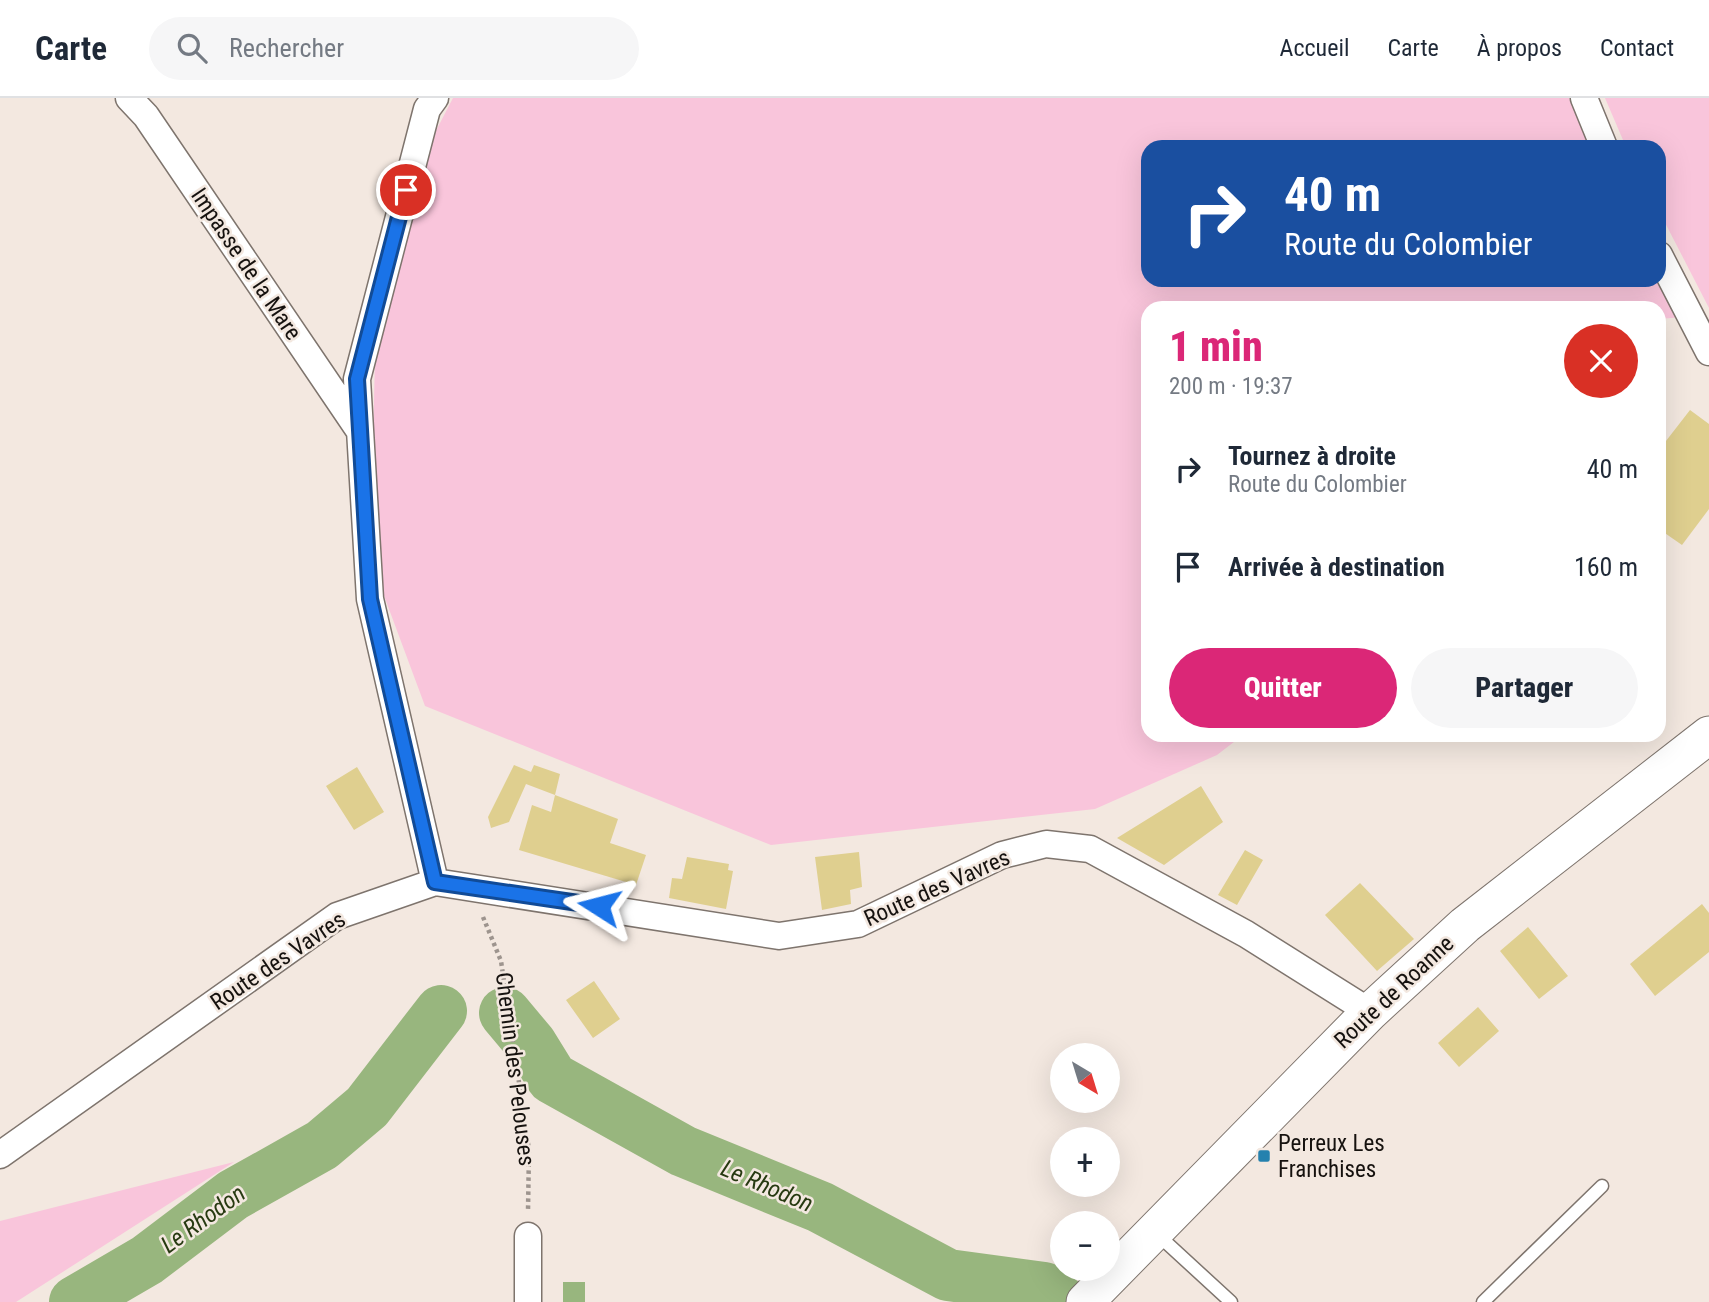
<!DOCTYPE html>
<html lang="fr">
<meta charset="utf-8">
<style>
body{margin:0;font-family:"Roboto Condensed",sans-serif;background:#f6f6f7;color:#1f2937;height:100vh;display:flex;flex-direction:column;font-size:26px;white-space:nowrap}
*{box-sizing:border-box;margin:0}
p{font-size:23px;color:#747a83}
.icon{flex:none;width:38px;height:38px;fill:none;stroke:currentColor;stroke-width:2;stroke-linecap:round;stroke-linejoin:round}
.map{position:relative;flex:1;overflow:hidden}
.panel{position:absolute;left:1141px;top:203px;width:525px;height:441px;display:flex;flex-direction:column;background:#fff;border-radius:21px;box-shadow:0 7px 28px #0002}
.panel>*{flex:none}
.top-card{position:absolute;left:1141px;top:42px;width:525px;height:147px;border-radius:21px;box-shadow:0 7px 28px #0002;background:#1a4fa0;color:#fff;overflow:hidden}
.needle{width:46px;rotate:142deg}
.tools{position:absolute;left:1050px;top:945px;display:grid;gap:14px}
.tools a{display:grid;place-items:center;width:70px;height:70px;border-radius:50%;background:#fff;box-shadow:0 7px 28px #0002;font-size:35px}
.pin{position:absolute;display:grid;place-items:center;width:60px;height:60px;color:#fff;margin:-30px;border:4px solid #fff;border-radius:50%;box-shadow:0 2px 7px #0007}
.me{position:absolute;width:77px;margin:-38px;rotate:279deg;stroke-linejoin:round;filter:drop-shadow(0 0 5px #0008)}
.turn{display:flex;align-items:center;gap:24px;height:147px;padding:0 28px;font-size:32px}
.turn .icon{width:91px;height:91px;stroke-width:2.5}
.turn b{display:block;font-size:49px;line-height:60px}
.round{display:grid;place-items:center;flex:none;width:74px;height:74px;border-radius:37px;background:#f6f6f7}
.head{display:flex;align-items:center;justify-content:space-between;height:119px;padding:0 28px}
h1{font-size:42px;font-weight:800;line-height:52px;color:#db2777}
.cta{display:flex;gap:14px;margin-top:auto;padding:14px 28px}
.cta a{flex:1;height:80px;border-radius:42px;background:#db2777;color:#fff;font-size:28px;font-weight:800;line-height:80px;text-align:center}
.cta a+a{background:#f6f6f7;color:#1f2937}
ul{padding:0;list-style:none}
li{display:flex;align-items:center;gap:21px;height:98px;padding:0 28px}
li div{flex:1}
li b{display:block;font-size:26px}
li em{font-style:normal}
header{display:flex;align-items:center;gap:42px;box-sizing:border-box;height:98px;padding:0 35px;background:#fff;border-bottom:2px solid #e0e1e3}
header strong{font-size:33px}
nav{display:flex;gap:38px;margin-inline-start:auto;font-size:24px}
.search{width:490px;height:63px;background:#f6f6f7;display:flex;align-items:center;gap:18px;box-sizing:border-box;padding:0 24px;border-radius:38px;color:#747a83;font-size:26px}
.map>svg:first-child{display:block}
.green{fill:#f9c5db}
.water{fill:#98b67e}
.lines{fill:none;stroke-linecap:round;stroke-linejoin:round}
.river{stroke:#98b67e;stroke-width:52}
.building{fill:#dfcf8f}
.lane-casing{stroke:#7e746d;stroke-width:15}
.street-casing{stroke:#7e746d;stroke-width:29}
.secondary-casing{stroke:#7e746d;stroke-width:39}
.path{stroke:#9d948e;stroke-width:4.5;stroke-dasharray:3.5 3.5;stroke-linecap:butt}
.lane{stroke:#fff;stroke-width:12}
.street{stroke:#fff;stroke-width:26}
.secondary{stroke:#fff;stroke-width:37}
.route-casing{stroke:#114b97;stroke-width:18}
.route{stroke:#1a73e8;stroke-width:12}
.poi-dot{fill:#2581ae;stroke:#f3e8e0;stroke-width:2.5}
.labels{text-anchor:middle;dominant-baseline:central;stroke-width:5;stroke-linejoin:round;paint-order:stroke}
.street-label{font-size:23px;fill:#16120f;stroke:#f3e8e0}
.poi-label{font-size:23px;fill:#16120f;stroke:#f3e8e0;text-anchor:start}
.water-label{font-size:24px;font-style:italic;fill:#273a11;stroke:#f3e8e0}
</style>
<header>
<strong>Carte</strong>
<div class="search"><svg class="icon" aria-label="search" viewBox="0 0 24 24"><circle cx="10" cy="10" r="6"/><path d="M15 15l6 6"/></svg>Rechercher</div>
<nav><a>Accueil</a><a>Carte</a><a>À propos</a><a>Contact</a></nav>
</header>
<div class="map">
<svg width="1709" height="1204" viewBox="0 0 1709 1204">
<rect width="100%" height="100%" fill="#f3e8e0"/>
<!-- green -->
<path class="green" d="M453,0H1569L1595,49H1148V182H1659L1684,219L1659,221V210H1148V637H1243L1217,657L1095,711L771,747L425,608L370,460L378,144Z
M1605,0H1709V210L1659,113V49H1626Z
M234,1064L16,1204H0V1123Z"/>
<!-- water -->
<path class="water" d="M563,1184H585V1204H563Z"/>
<g class="lines">
<!-- river -->
<path class="river" d="M505,915L531,946L552,980L683,1053L820,1109L948,1177L1044,1190L1062,1204
M75,1204L147,1162L233,1097L322,1047L367,1009L441,913"/>
</g>
<!-- building -->
<path class="building" d="M1690,312L1709,326V411L1682,447L1659,431V352Z
M514,667L531,674L534,667L560,676L555,697L618,721L610,745L646,757L636,787L519,752L532,707L551,714L555,697L526,686L509,724L491,730L488,719Z
M357,669L384,714L354,732L326,688Z
M1201,688L1223,724L1164,767L1117,740Z
M1245,752L1263,762L1237,807L1218,797Z
M859,754L862,789L850,792L851,806L822,812L815,759Z
M687,759L729,766L728,772L733,773L726,811L669,800L672,780L682,781Z
M1360,785L1414,841L1377,873L1325,817Z
M1702,806L1709,815V854L1655,898L1630,866Z
M1528,829L1568,878L1539,901L1500,853Z
M594,883L620,921L593,940L566,902Z
M1478,909L1499,933L1459,969L1438,945Z"/>
<g class="lines">
<!-- lane casing -->
<g class="lane-casing">
<path id="lane" d="M1157,1136L1231,1204
M1483,1204L1602,1088"/>
</g>
<!-- street casing -->
<g class="street-casing">
<path id="street" d="M129,0L146,18L359,332
M435,0L427,11L357,281L370,501L435,784
M1584,0L1604,49
M1659,157L1709,254
M0,1057L337,818L435,784L779,838L858,826L1002,757L1046,746L1090,751L1246,836L1370,914
M528,1138V1204"/>
</g>
<!-- secondary casing -->
<g class="secondary-casing">
<path id="secondary" d="M1085,1204L1370,914L1465,827L1709,637"/>
</g>
<!-- path -->
<path class="path" d="M483,819L501,863L529,1052L528,1113"/>
<!-- lane -->
<use href="#lane" class="lane"/>
<!-- street -->
<use href="#street" class="street"/>
<!-- secondary -->
<use href="#secondary" class="secondary"/>
</g>
<g class="lines">
<!-- route casing -->
<g class="route-casing">
<path id="route" d="M406,92L357,281L370,501L435,784L599,808"/>
</g>
<!-- route -->
<use href="#route" class="route"/>
</g>
<!-- markers -->
<rect class="poi-dot" x="1257" y="1051" width="14" height="14" rx="3.5"/>
<g class="labels">
<!-- street labels -->
<g class="street-label">
<text transform="translate(246 166) rotate(56)">Impasse de la Mare</text>
<text transform="translate(937 790) rotate(-24)">Route des Vavres</text>
<text transform="translate(278 863) rotate(-34)">Route des Vavres</text>
<text transform="translate(1394 894) rotate(-43)">Route de Roanne</text>
<text transform="translate(515 971) rotate(83)">Chemin des Pelouses</text>
</g>
<!-- poi labels -->
<g class="poi-label">
<text x="1278" y="1045">Perreux Les<tspan x="1278" dy="26">Franchises</tspan></text>
</g>
<!-- water labels -->
<g class="water-label">
<text transform="translate(767 1088) rotate(23)">Le Rhodon</text>
<text transform="translate(203 1121) rotate(-36)">Le Rhodon</text>
</g>
</g>
</svg>
<div class="tools">
<a><svg class="needle" viewBox="-14 -14 28 28"><path d="M0-13l5 13h-10z" fill="#e53935"/><path d="M0 13l5-13h-10z" fill="#747a83"/></svg></a>
<a>+</a>
<a>−</a>
</div>
<div class="pin" style="left:406px;top:92px;background:#d93025"><svg class="icon" aria-label="arrive" viewBox="0 0 24 24"><path d="M6 21V4h12l-3 4 3 4H6"/></svg></div>
<svg class="me" style="left:599px;top:808px" viewBox="-20 -20 40 40"><path d="M0-17L14 15 0 8-14 15z" fill="#1a73e8" stroke="#fff" stroke-width="4"/></svg>
<div class="top-card">
<div class="turn"><svg class="icon" aria-label="right" viewBox="0 0 24 24"><path d="M7 20v-9h11M14 6l5 5-5 5"/></svg><div><b>40 m</b>Route du Colombier</div></div>
</div>
<section class="panel">
<div class="head"><div><h1>1 min</h1><p>200 m · 19:37</p></div><a class="round" style="background:#d93025;color:#fff"><svg class="icon" aria-label="close" viewBox="0 0 24 24"><path d="M6 6l12 12M18 6L6 18"/></svg></a></div>
<ul>
<li><svg class="icon" aria-label="right" viewBox="0 0 24 24"><path d="M7 20v-9h11M14 6l5 5-5 5"/></svg><div><b>Tournez à droite</b><p>Route du Colombier</p></div><em>40 m</em></li>
<li><svg class="icon" aria-label="arrive" viewBox="0 0 24 24"><path d="M6 21V4h12l-3 4 3 4H6"/></svg><div><b>Arrivée à destination</b></div><em>160 m</em></li>
</ul>
<div class="cta"><a>Quitter</a><a>Partager</a></div>
</section>
</div>
